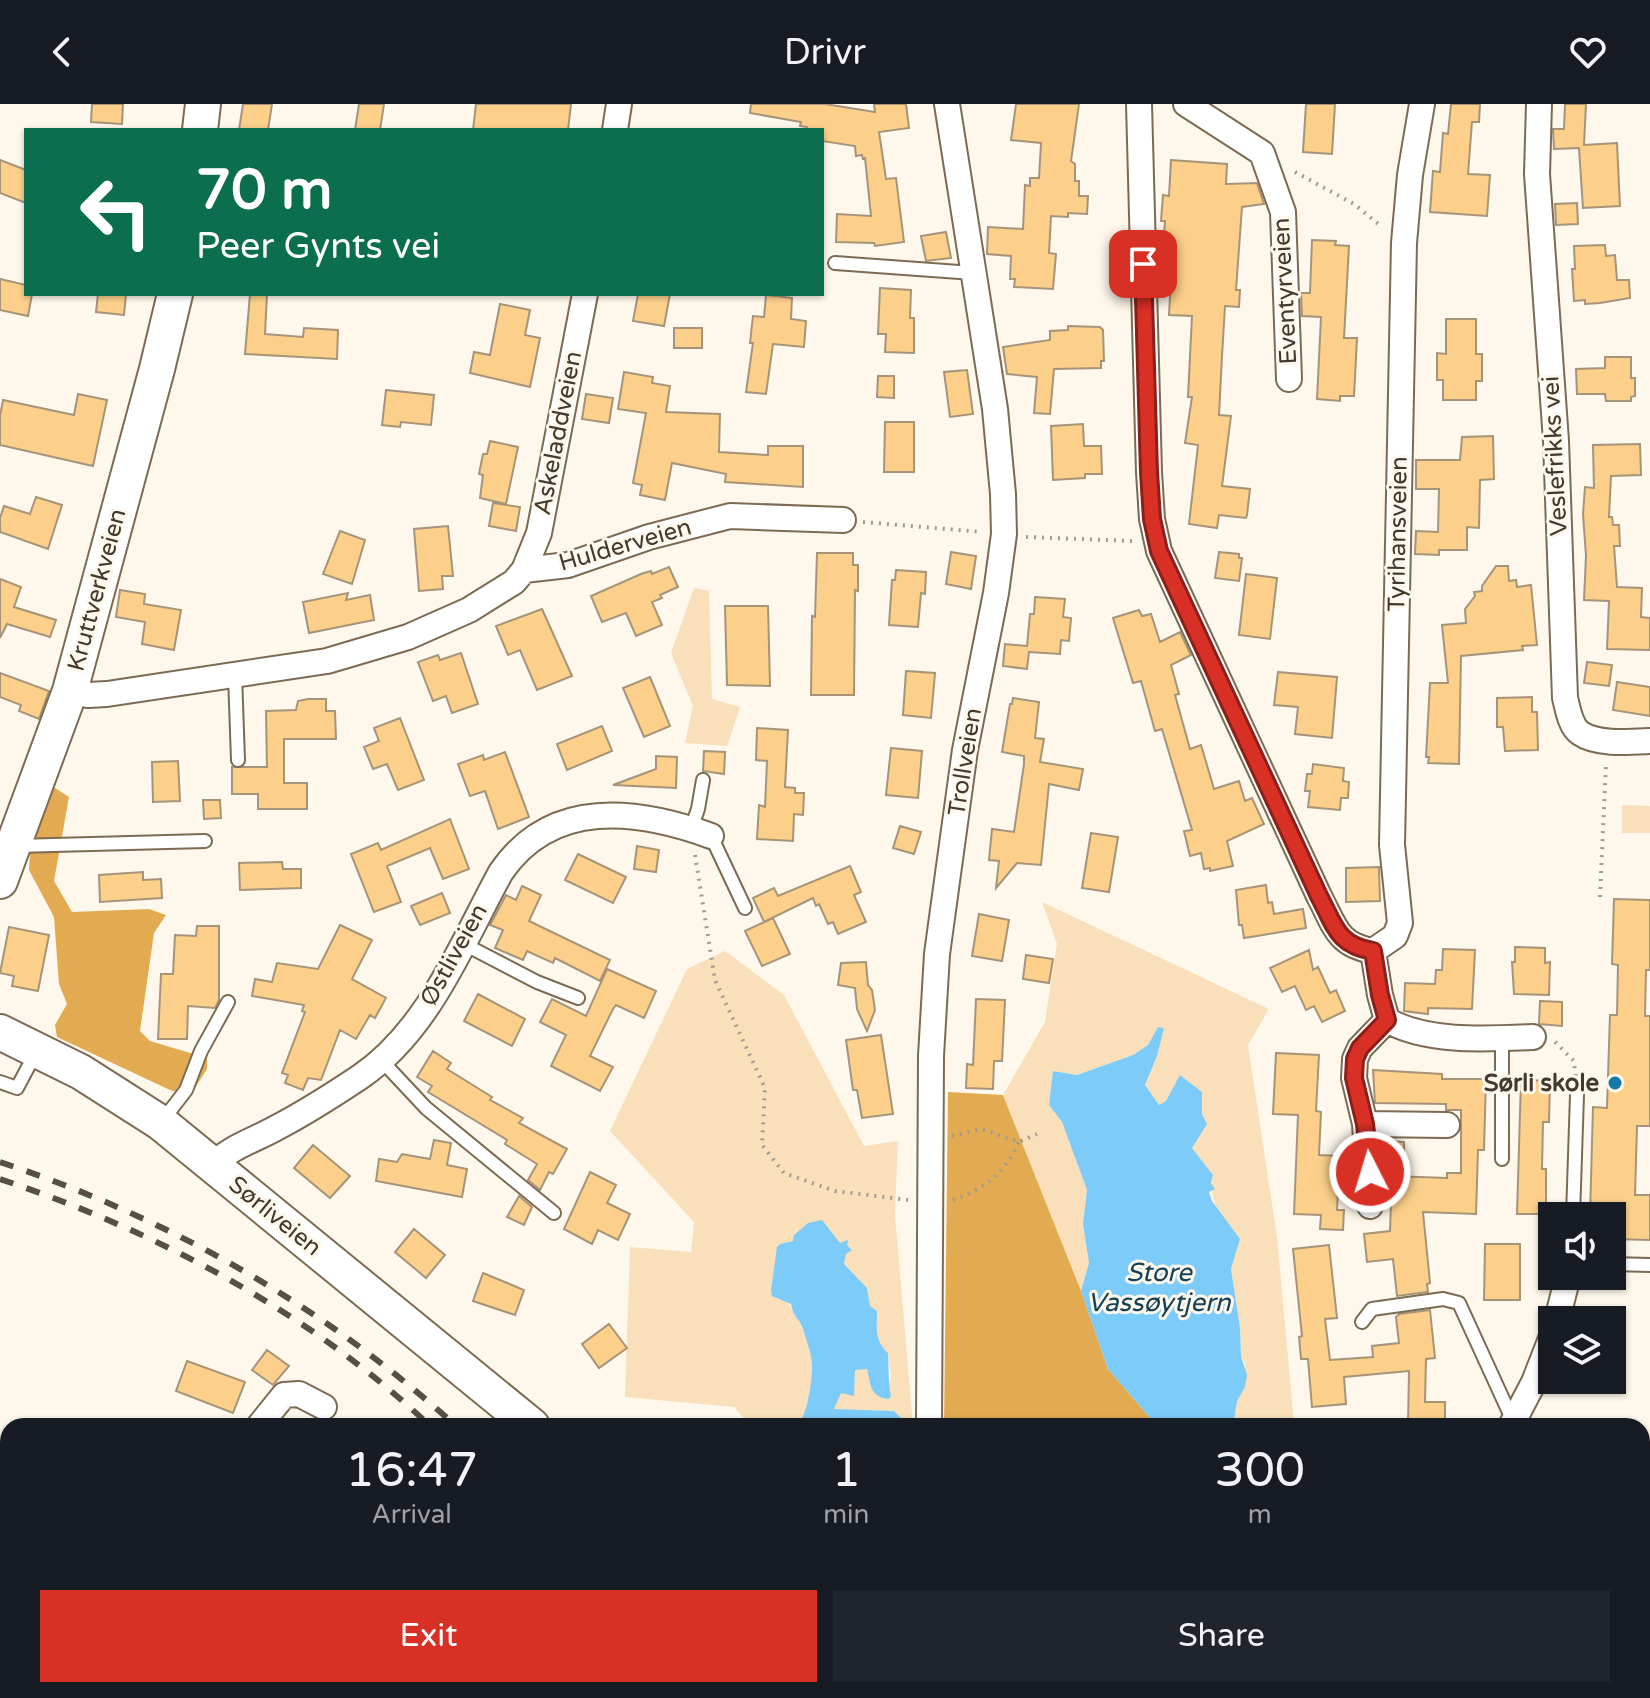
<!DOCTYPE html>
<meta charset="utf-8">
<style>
body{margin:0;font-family:"Varela Round",sans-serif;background:#20242c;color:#f1f3f6;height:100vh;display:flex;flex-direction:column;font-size:30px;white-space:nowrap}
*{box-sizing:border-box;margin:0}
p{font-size:26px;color:#9ea1a6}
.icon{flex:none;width:44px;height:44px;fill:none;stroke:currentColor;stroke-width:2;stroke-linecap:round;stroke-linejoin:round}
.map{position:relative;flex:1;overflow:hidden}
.sheet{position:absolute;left:0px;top:1314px;width:1650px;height:280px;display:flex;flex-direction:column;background:#171b24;border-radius:24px 24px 0 0;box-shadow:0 2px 6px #0004}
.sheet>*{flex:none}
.hud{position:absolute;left:24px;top:24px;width:800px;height:168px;border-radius:0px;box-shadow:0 2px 6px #0004;background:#0b6e4f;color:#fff;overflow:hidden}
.tools{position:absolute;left:1538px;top:1098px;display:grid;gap:16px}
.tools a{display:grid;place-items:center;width:88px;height:88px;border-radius:0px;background:#171b24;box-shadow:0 2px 6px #0004;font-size:40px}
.pin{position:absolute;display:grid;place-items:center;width:68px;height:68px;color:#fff;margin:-34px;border-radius:16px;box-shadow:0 4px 12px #0006}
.me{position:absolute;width:88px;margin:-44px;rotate:355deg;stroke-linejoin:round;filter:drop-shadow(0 0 6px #0008)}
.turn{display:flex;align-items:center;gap:28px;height:168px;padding:0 40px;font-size:36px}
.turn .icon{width:104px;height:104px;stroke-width:2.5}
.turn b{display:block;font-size:56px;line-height:68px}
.eta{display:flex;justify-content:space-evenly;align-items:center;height:136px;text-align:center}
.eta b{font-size:48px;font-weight:600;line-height:56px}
.action{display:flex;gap:16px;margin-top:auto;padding:16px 40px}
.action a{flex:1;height:92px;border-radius:0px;background:#d93025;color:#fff;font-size:32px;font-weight:600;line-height:92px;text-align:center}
.action a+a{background:#20242c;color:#f1f3f6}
header{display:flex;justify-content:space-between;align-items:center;height:104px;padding:0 40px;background:#171b24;font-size:36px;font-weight:600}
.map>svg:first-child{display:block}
.green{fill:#f9e0bb}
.forest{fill:#e2ab51}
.water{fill:#7dcbf8}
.building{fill:#fcd08b;stroke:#a69479;stroke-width:2}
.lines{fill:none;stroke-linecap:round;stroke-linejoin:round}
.lane-casing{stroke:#7c6b52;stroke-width:16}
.street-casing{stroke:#7c6b52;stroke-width:28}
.secondary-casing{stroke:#7c6b52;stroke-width:38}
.path{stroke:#a29b8f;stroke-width:4;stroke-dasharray:2 6;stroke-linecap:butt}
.lane{stroke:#fff;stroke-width:12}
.street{stroke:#fff;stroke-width:24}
.secondary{stroke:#fff;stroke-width:34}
.rail{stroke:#574f44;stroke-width:6;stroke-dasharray:14 14;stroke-linecap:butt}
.route-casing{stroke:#8d1f18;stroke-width:20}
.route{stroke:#d93025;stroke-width:14}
.poi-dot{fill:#1678a4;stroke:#fef7eb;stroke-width:3}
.labels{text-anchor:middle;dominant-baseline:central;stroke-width:6;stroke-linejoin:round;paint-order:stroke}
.street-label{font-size:24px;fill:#41392e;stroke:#fef7eb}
.poi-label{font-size:24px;font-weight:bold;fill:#41392e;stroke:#fef7eb;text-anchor:end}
.water-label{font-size:26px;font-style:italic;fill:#144158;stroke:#fef7eb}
</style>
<header><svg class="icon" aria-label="back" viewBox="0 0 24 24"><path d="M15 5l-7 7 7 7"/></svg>Drivr<svg class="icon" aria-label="heart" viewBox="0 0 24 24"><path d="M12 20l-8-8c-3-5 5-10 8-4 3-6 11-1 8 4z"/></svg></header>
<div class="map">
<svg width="1650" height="1594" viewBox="0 0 1650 1594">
<rect width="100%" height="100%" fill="#fef7eb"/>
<!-- green -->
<path class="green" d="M694,484L709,487L712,595L740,603L727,642L685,639L693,602L671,549Z
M1622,701L1650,702V729H1622Z
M1042,798L1269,905L1248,941L1277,1133L1294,1319L1334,1316L1338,1322H1233L1237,1296L1245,1283V1259L1241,1252L1240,1224L1231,1165L1240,1135C1223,1111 1207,1102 1213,1071L1192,1044L1206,1020L1202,1010V988L1174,985L1166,997L1159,1001L1145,981L1157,952L1158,923L1148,941L1133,951L1077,971L1053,967L1049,1001L1062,1018L1087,1086L1083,1120L1089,1159L1081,1187L1003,991L1045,918L1057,840Z
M725,847L784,891L864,1042L898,1037L895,1111L913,1322L905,1319L894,1307L834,1305L840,1288L846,1290L853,1282L855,1266L867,1265L869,1272L891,1288L888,1282L891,1274L888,1249L881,1243L875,1225L877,1217L870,1202L867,1184L844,1160L846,1150L822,1117L808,1119L794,1137L780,1140L772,1179C791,1200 806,1225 812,1254C816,1273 806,1297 803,1316L798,1322H750L734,1303L625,1293L630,1143L691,1148L694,1118L610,1027L687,865Z"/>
<!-- forest -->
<path class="forest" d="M55,684L69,693L54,777L72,808L149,805L166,811L154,829L140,927L150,937L207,954V965L190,992L170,986L57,933L55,921L67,900L59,880L54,813L29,766L32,718L41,687Z
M948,988L1003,991L1081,1187L1108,1265L1152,1316V1322H944Z
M1095,1586H1199L1193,1594H1097L1094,1591Z"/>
<!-- water -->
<path class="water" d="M1158,923L1164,924L1157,952L1145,981L1159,1001L1166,997L1180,971L1202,988V1010L1207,1020L1192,1044L1213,1071L1211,1079L1215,1085L1209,1088L1212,1097L1240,1135L1231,1165L1240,1224L1241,1252L1247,1271L1245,1283L1237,1297L1233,1322H1152V1316L1108,1265L1081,1187L1089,1159L1083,1120L1087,1086L1062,1018L1049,1001L1053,967L1077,971L1133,951L1148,941Z
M822,1116L840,1139L848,1136L847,1141L852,1146L846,1150L844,1160L867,1184L870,1202L877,1207C877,1223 874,1237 888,1249C889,1264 888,1279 891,1292L889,1295C869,1293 871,1280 867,1265L855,1266L854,1292L841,1289L834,1305L894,1307L909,1322H798C807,1311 815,1267 811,1253C810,1245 806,1236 804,1228C801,1216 793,1213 791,1200L772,1192L771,1186L777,1143L780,1140L793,1137L794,1131L808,1119Z"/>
<!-- building -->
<path class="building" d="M92,0H123L122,20L91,18Z
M243,0H272L268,26H239Z
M359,0H384L380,26H355Z
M476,0H571L568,26H473Z
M751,0H825L875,8L874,0H906L909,24L879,28L886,75L896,74L904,138L875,142L874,139L836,138L837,110L871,112L865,54L863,55L862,51L856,52L855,42L822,37V26H807V23L800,22L801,18L750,9Z
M1016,0H1079L1071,57L1075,60V77H1079V92H1088L1087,110L1068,109V113L1051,112L1049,149L1056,150L1053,185L1014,183L1015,175H1010L1011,152L987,150L988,123L1023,125L1025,81L1030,82V74H1039L1041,39L1011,36Z
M1306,0H1335L1332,50L1303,48Z
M1451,0H1480L1479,18H1472L1468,70L1490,71L1487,112L1430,108L1433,67L1440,68L1443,29L1448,30Z
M1565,0H1586L1584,41L1617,39L1620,102L1583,104L1579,44L1554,45L1553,25H1564Z
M0,56L26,66V99L0,89Z
M1171,56L1227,60L1226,80L1257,79L1264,100L1242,103L1236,186H1240L1239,203L1225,202L1222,252L1219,311L1231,312L1222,382L1250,385L1247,411L1246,414L1219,411L1217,424L1189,420L1198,341L1185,339L1192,293H1188L1192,212L1169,211L1171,174H1161L1165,117H1161L1163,91L1169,92Z
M1577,99L1578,120L1556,121L1555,100Z
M946,128L951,154L926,157L921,132Z
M1312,136L1336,137L1335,141L1349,142L1344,234H1357L1354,292H1340V297L1317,295L1321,213L1302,212L1301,189H1310Z
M1605,141L1606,152L1615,151L1617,176H1629L1630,194L1600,199L1585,200V196L1574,197L1572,165H1575L1574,142Z
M0,175L26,181V190H32L28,212L0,206Z
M880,184L911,186L910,214H914V249L885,248L886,230H878Z
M98,190H126L124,211L96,208Z
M250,190H267L265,230L303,233L304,224L338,226L337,255L245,250Z
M638,190H670L664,222L633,217Z
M766,191L792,194L791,215L806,217L804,243L773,240L766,290L746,288L753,239H750L753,212L764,213Z
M500,200L530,206L525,231L540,234L530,283L470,269L474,248L490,251Z
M1446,215H1476V250H1482V277H1476V296H1443V276H1437V249L1446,250Z
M1068,222L1100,223L1103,226L1104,257H1101V264L1054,265L1050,310L1034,309L1037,273L1007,270L1003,243L1050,236V227L1068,226Z
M674,224H702V244H674Z
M1605,253H1631V274H1635V292L1631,293V297H1606L1605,290H1577L1576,265L1605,264Z
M967,266L973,310L950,313L944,268Z
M624,268L653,273L652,279L670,282L666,308L720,310L719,348L768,351V342H803V383L725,378L726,370L672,359L665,396L640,391L642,381L633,379L646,309L618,305Z
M878,272H894V294L877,293Z
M386,286L434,291L431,321L401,318L400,323L382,321Z
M78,290L107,296L93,362L0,341V312L3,296L74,311Z
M586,290L613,294L609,319L582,315Z
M885,318H914V368H884Z
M1083,320L1084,342H1101L1102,370H1085V374L1053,376L1051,322Z
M1493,332L1494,375L1480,376L1479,424L1467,423V446H1439V451L1415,450L1416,427L1438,428L1439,385H1416V356H1460L1462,333Z
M490,337L518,343L506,400L480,394L483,371L479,370L483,350H487Z
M1640,340L1641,371L1611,372L1609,413H1612L1613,421H1619L1620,442H1614L1617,483L1642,484L1641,513L1650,514V546L1607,545L1609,497L1584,496L1586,452L1583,410L1585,383L1594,384L1593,341Z
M36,393L62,401L48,445L0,428V414L4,402L30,410Z
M493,399L520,403L516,427L489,422Z
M448,422L453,472H442L443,485L419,487L414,425Z
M340,427L365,436L352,480L323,470Z
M951,448L976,452L971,485L946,480Z
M1219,448L1239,450V454H1242L1239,477L1215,474Z
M817,449H853V461H858V487L855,486L854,591H811L812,512L815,513Z
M1496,462H1508L1509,477L1516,476L1517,483L1531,481L1537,541L1522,542L1523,546L1461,552L1459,660L1428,659L1429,653H1426L1430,579H1448L1442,521L1466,519L1465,505L1475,492L1474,488L1482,487V482Z
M669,463L678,483L660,491L662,494L652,498L662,521L636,532L626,509L602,518L591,492L641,470L651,467L652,470Z
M896,466L926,468L925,490L921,489L918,523L889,521L892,476H895Z
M1246,470L1277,474L1270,535L1239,531Z
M0,475L21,483L14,503L56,516L50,533L7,520L0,534Z
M120,486L145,490L144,500L181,506L174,546L142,540L145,518L116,513Z
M348,489L346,496L370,491L374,516L309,529L303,498Z
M1035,493L1065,495L1063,513L1071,514L1069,537L1061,536L1060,550L1029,548L1027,565L1003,562L1005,540L1027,542L1030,510H1034Z
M725,502H768L770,582L727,581Z
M542,505L572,572L537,586L520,546L508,551L496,522Z
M1139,506L1142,512L1151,510L1160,538L1180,528L1191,551L1171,561L1179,590L1175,591L1190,645L1201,641L1214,685L1239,677L1245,697L1252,694L1264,720L1227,737L1233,762L1210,767V764L1204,765L1201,749L1190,752L1184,727L1192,726L1162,625L1155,627L1141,577L1133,579L1113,514Z
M461,549L478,600L452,609L446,592L433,597L418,558L438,551L440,556Z
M1587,558L1612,561L1609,582L1584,579Z
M906,567L935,569L931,614L903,611Z
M1278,568L1337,573L1332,634L1295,630L1298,603L1274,601Z
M0,569L49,587L39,615L19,607L21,601L0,593Z
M650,573L670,622L644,633L623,584Z
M1617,578L1650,583V612L1613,606Z
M1532,593V608H1537L1538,646L1505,647L1503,623H1497V594Z
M1013,594L1039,598L1035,634L1044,635L1040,658L1083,665L1079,686L1049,680L1041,761L1017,759L996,784L999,757L989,756L992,725L1014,728L1024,660V652L1002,648L1010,600H1012Z
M308,595H326V607H335L336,635H284V679H307V705H258V690H232V663H267L266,607L296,606L298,597Z
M400,614L424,676L398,686L387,660L373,665L364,643L379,637L374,624Z
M602,622L612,647L567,666L557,640Z
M757,624L788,626L785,683L795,684V689H804L803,711L794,710L793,737L757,735L759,701L765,703L767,657L756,656Z
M891,644L922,647L918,694L886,691Z
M704,647L725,648L724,670L703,667Z
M505,648L529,713L498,725L485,687L470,692L458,660L483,651L484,656Z
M656,652L677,653L676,684L613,681L656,665Z
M178,657L180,697L153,698L152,658Z
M1313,660L1344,664L1343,677L1349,678L1348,694H1341L1340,706L1308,703L1310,687H1305L1307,670H1312Z
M203,696H220L221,714L204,715Z
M450,715L469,765L443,775L430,744L387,762L401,798L374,808L351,750L378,739L381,746Z
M900,722L921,728L914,750L893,744Z
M1091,729L1118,733L1109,788L1082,784Z
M637,742L659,746L656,768L634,765Z
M578,750L626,773L613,799L565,776Z
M282,758L283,765H301V784L240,786L239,759Z
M850,762L861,788L854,791L866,818L838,830L833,818L828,820L819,800L816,802L813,794L764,818L753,794L774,784L778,792Z
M1379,763L1380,797L1346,798V764Z
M143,768V776L161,775L162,794L100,798L99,771Z
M1266,781L1268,799L1272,798L1274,810L1303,805L1306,824L1244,834L1242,821H1239L1236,786Z
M522,782L541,791L529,817L610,856L600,877L555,854L553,859L527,847L523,856L495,844L503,826L490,821L506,791L516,796Z
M442,789L450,809L420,821L411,802Z
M1614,795L1650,796V866H1646L1645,912H1650V1022H1637L1635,1091H1650V1136L1612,1135V1112H1590L1593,1003L1607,1004L1610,911H1617L1618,861L1612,860Z
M979,810L1009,816L1002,857L972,852Z
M773,814L790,850L762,862L745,827Z
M340,821L372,836L352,875L386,894L375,914L370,911L356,935L340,926L321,976L308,974L303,986L285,979L288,971L282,969L305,908L302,907L304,901L252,892L255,875L272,878L277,859L318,865Z
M197,822H219V896L215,904L188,902L187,935H158L161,870H173L175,831L196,832Z
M9,823L49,831L38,887L12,882L14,872L0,869Z
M1515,843L1545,844V859L1550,858L1549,891L1514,890L1512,858H1515Z
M1443,845L1475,846L1472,905L1428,904V910L1404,907L1405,879L1435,880L1436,866H1442Z
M1309,846L1313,866L1318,863L1330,889L1336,886L1345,907L1322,918L1314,902L1306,906L1295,882L1282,888L1270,864Z
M1026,851L1053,855L1049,879L1023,875Z
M866,858L868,881L872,886L875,906L867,927L857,905L855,884L838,881L841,859Z
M607,865L656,887L644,914L616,901L613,905L590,952L613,963L600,987L551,962L566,931L540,918L552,895L586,912Z
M478,890L525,915L512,942L464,917Z
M976,895L1005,896L1002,957H994L993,985L966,984L967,960L973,961Z
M1540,897L1562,898V922L1539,920Z
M881,931L893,1010L862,1014L857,986H853L846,936Z
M433,947L451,959L447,965L492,993L490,996L523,1014L519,1019L567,1045L553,1070L549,1068L540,1086L528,1076L537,1060L505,1040L507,1036L428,988L432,982L417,973Z
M1276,949L1319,951L1316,1007L1321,1008L1319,1051L1340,1052L1337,1106H1344L1343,1126L1320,1125L1321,1111L1294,1110L1298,1011L1273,1010Z
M1373,966L1442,970V975H1486L1484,1046H1478L1476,1110L1423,1108L1430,1179L1427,1180L1428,1188L1397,1192L1393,1155L1367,1158L1364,1130L1390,1127L1392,1072L1447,1074V1069H1461V1006H1446V1000L1375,999Z
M1521,976L1550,977L1549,1018H1543L1542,1065H1546V1110H1517Z
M434,1036L451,1039L447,1061L467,1065L462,1093L376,1077L379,1055L397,1058L402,1050L430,1055Z
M1382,1037L1404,1038V1059H1382Z
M313,1041L350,1072L330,1094L294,1064Z
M590,1068L616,1081L607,1099L630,1110L618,1136L598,1126L592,1140L564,1125Z
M519,1092L532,1103L524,1121L507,1113Z
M414,1125L445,1151L426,1174L395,1148Z
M1485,1140H1520V1196H1484Z
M1329,1141L1337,1214L1325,1215L1330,1256L1373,1253L1372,1242L1399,1239L1396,1213L1399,1210L1430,1206L1435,1254L1426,1255L1425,1298H1445V1322H1408L1409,1267L1344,1273L1346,1300L1312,1303L1308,1255H1301L1299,1233L1302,1232L1293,1145Z
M483,1169L524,1186L515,1211L473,1197Z
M609,1220L627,1244L599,1264L582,1240Z
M267,1246L289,1262L273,1281L252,1266Z
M187,1257L245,1278L233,1309L176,1287Z"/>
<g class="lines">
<!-- lane casing -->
<g class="lane-casing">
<path id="lane" d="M835,159L973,169
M235,571L238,656
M691,725L698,705L703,676
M711,732L745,804
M16,742L205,737
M462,839L537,878L578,894
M382,957L426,1004L554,1109
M0,978L17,984L35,950
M163,1016L186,986L201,947L228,898
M1502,1055V935
M1573,1112L1577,991
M1612,1160L1650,1161
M1362,1218L1372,1205L1443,1195L1459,1199L1513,1317
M756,1594L757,1586"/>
</g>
<!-- street casing -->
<g class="street-casing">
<path id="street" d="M1139,0L1149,368L1152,415L1159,447L1319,792C1335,822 1337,841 1373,847
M1186,0L1262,49L1283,108L1289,275
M1539,0L1537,70L1556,337L1565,594C1568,605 1570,622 1580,629C1597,641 1630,638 1650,637
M615,26L619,0
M524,466L568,461L649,433L730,412L843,416
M70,587L88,591L107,590L327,557L408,533L469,506L514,478L524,466L539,429L585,190
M1373,847L1395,832L1400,819L1392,741L1404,139L1410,71L1422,0
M1373,847L1380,891L1387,916C1426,939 1488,935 1533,933
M1365,1020L1447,1021
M213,1061C230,1043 255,1036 276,1024C305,1009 333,991 360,973C429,926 462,839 501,768C552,694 637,705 711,732
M1370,1102L1365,1020L1354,974L1355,955L1360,944L1387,916
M1557,1216L1568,1172
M259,1322L284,1291L299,1290L324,1303
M929,1322L931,952L937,850L965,646L996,489L1004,430L1003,390L995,305L947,0
M1511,1322L1534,1278L1552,1232
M0,1353L8,1354
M1642,1416L1650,1415
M0,1496L8,1497
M391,1586L399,1594
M915,1594L919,1586
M1353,1594L1359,1586"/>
</g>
<!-- secondary casing -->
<g class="secondary-casing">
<path id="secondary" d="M200,26L203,0
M0,777L70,587L157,265L175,190
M0,928L81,968L161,1019L532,1322
M871,1586L884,1594"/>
</g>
<!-- path -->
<path class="path" d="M1295,68L1354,100L1382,123
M863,418L982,428
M1026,433L1133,437
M695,751L715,876L765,984L762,1041L784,1069L835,1087L909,1096
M1600,793L1606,660
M1555,938L1574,957L1576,977
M952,1032L982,1025L1019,1038L1037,1030
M953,1096C985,1085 1005,1069 1019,1038"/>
<!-- lane -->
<use href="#lane" class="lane"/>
<!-- street -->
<use href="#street" class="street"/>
<!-- secondary -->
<use href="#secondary" class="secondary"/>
<!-- rail -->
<path class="rail" d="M0,1058C169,1114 324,1202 456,1322
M0,1075C156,1127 310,1208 430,1322
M653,1586L658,1594
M674,1586L679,1594"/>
</g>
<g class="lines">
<!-- route casing -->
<g class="route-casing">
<path id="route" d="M1143,160L1149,368L1152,415L1159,447L1319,792C1335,822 1337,841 1373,847L1380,891L1387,916L1360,944L1355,955L1354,974L1365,1020L1370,1068"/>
</g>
<!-- route -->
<use href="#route" class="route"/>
</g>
<!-- markers -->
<circle class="poi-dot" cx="1615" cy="979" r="8"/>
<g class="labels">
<!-- street labels -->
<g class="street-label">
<text transform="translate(1285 187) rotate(-93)">Eventyrveien</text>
<text transform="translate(558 329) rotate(-79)">Askeladdveien</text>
<text transform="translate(1555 352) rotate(-93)">Veslefrikks vei</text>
<text transform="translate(1398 430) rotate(-89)">Tyrihansveien</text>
<text transform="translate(625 441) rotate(-16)">Hulderveien</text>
<text transform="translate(97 486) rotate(-75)">Kruttverkveien</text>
<text transform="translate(965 658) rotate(-81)">Trollveien</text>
<text transform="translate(454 851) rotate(-61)">Østliveien</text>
<text transform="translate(275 1112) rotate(39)">Sørliveien</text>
</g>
<!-- poi labels -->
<g class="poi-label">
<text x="1599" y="979">Sørli skole</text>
</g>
<!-- water labels -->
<g class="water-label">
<text x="1159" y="1168">Store<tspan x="1159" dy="30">Vassøytjern</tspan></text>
</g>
</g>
</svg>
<div class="tools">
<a><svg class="icon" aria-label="sound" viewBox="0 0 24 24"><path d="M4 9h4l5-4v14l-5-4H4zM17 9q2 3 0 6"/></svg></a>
<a><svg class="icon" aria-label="layers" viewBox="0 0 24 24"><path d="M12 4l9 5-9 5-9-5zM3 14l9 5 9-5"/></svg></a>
</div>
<div class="pin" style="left:1143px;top:160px;background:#d93025"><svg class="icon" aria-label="arrive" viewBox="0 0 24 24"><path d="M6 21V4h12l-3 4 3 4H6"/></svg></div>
<svg class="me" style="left:1370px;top:1068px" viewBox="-20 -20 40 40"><circle r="17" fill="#d93025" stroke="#fff" stroke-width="3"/><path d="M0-11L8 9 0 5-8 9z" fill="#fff"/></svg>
<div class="hud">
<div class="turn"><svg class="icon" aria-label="left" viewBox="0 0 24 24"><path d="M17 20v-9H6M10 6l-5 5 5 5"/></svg><div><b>70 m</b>Peer Gynts vei</div></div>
</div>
<section class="sheet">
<div class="eta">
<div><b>16:47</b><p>Arrival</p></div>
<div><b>1</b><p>min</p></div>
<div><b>300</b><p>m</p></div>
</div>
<div class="action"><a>Exit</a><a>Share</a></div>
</section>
</div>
